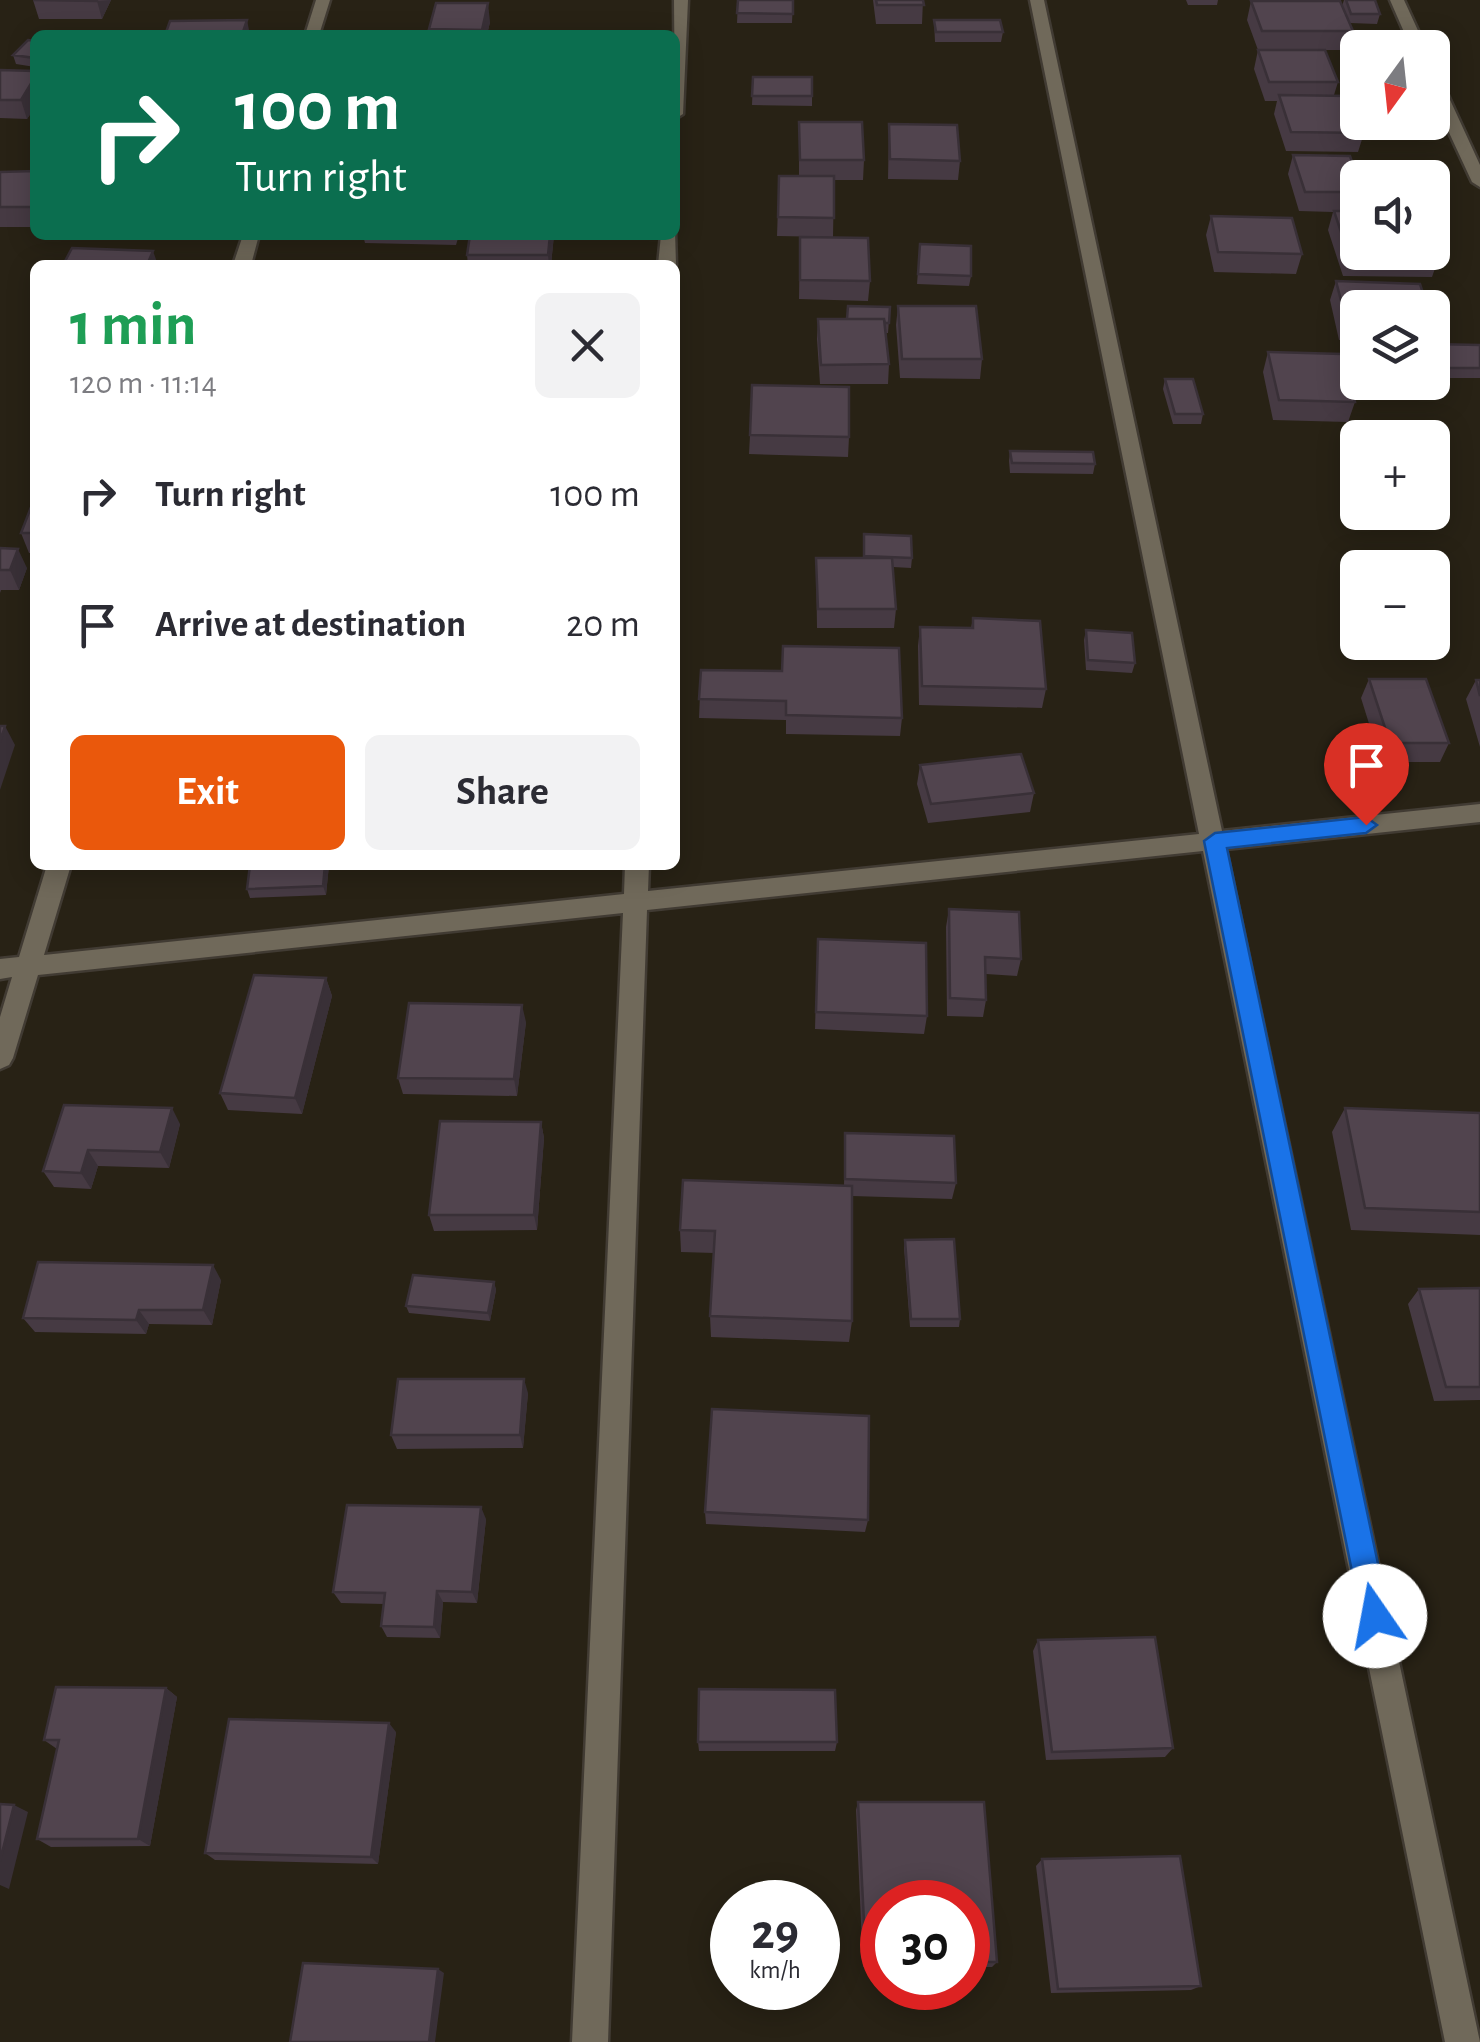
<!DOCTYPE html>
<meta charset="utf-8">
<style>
body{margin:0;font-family:"Alegreya Sans",sans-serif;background:#f2f2f3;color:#2b2b33;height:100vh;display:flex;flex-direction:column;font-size:38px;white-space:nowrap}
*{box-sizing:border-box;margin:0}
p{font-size:32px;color:#7c7c81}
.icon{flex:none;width:55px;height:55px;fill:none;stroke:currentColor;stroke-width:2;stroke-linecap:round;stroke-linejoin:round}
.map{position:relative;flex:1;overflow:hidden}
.panel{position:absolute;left:30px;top:260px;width:650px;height:610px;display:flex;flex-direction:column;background:#fff;border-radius:15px;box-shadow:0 5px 25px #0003}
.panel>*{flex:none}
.hud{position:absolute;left:30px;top:30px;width:650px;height:210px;border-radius:15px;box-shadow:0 5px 25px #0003;background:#0b6e4f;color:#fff;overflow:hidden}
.needle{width:65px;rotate:195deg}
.buttons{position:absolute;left:1340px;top:30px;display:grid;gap:20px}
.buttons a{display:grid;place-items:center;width:110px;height:110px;border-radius:15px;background:#fff;box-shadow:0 5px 25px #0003;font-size:50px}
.speed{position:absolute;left:710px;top:1880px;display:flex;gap:20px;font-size:50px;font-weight:700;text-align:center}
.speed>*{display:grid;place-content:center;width:130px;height:130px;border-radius:50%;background:#fff;box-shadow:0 5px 25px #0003;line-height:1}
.speed small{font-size:25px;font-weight:400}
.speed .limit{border:15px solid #d22;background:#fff;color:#111}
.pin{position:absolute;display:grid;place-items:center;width:85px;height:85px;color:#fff;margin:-102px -42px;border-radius:50% 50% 50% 0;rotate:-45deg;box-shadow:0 0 10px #0007}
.pin .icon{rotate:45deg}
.me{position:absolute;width:110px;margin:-55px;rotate:348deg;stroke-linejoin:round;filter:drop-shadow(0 0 8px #0008)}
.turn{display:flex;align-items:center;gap:35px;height:210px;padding:0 40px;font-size:45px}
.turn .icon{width:130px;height:130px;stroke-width:2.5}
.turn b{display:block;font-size:70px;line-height:85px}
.round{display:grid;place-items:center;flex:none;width:105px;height:105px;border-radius:15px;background:#f2f2f3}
.overview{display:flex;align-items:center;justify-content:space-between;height:170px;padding:0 40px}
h1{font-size:60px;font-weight:600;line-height:75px;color:#1e9e55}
.action{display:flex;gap:20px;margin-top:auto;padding:20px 40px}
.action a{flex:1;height:115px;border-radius:15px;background:#ea580c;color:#fff;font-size:40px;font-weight:600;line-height:115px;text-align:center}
.action a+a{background:#f2f2f3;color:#2b2b33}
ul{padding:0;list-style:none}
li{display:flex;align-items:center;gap:30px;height:130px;padding:0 40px}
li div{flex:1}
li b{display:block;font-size:38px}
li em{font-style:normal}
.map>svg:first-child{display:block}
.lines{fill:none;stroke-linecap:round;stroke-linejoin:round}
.minor-casing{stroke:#413b33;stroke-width:5}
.minor{fill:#70695a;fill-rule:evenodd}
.wall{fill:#463a43}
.shaded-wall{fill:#393037}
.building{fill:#51444e;stroke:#393037;stroke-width:2.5}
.route{fill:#1a73e8;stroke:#114b97;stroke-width:2.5}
</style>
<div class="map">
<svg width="1480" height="2042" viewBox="0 0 1480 2042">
<rect width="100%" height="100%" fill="#282215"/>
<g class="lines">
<!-- minor casing -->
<g class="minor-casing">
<path id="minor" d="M316,0H330L319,35H305Z
M674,0H688L683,114L675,119Z
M1030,0H1044L1222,831L1480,804V822L1226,849L1480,2042H1445L1203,851L647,910L608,2042H572L623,913L38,975L13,1058L9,1065L0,1069V1017L12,977L0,979V959L19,957L47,865H71L44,955L624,894L625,865H649L648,891L1199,834Z
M1390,0H1404L1426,48H1411Z
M1432,74L1440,78L1480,165V187L1472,182L1432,96Z
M675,231L676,265H658L661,235H675Z
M243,235H259L251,265H233Z"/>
</g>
<!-- minor -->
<use href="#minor" class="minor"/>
</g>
<!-- wall -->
<path class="wall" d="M33,0H111L102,19H39Z
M738,0H793L792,23H737Z
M873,0H923L922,24H876Z
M1186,0H1218L1217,5H1188Z
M1263,0H1331L1342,6L1344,0H1375L1380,14L1377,24L1350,23L1353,31L1348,50H1258L1247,20L1251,1Z
M934,20L1003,32L1001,42H935Z
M490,22L487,35H430L429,29Z
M35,41V67L16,64L13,55Z
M1258,50L1338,82L1334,95L1364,133L1358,152L1286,151L1274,114L1277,101H1265L1254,69Z
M0,70L35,71V107L27,119L0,118Z
M753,77L812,96V106L752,105Z
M799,122L864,160L863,180H834L833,237L777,236L779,176H799Z
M889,124L960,161L958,180L888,179Z
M1293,155L1358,178V252L1439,257L1432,277L1343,276L1328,230L1333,212L1299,211L1288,174Z
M35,171V227H0V172Z
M1211,216L1302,254L1296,274L1214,272L1206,235Z
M363,235H459L456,245L365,243Z
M470,235H554L551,265H468L467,255Z
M800,237L870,281L868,301L799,299Z
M920,244L971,276L969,286L917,284Z
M1336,281L1358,308V340H1339L1330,300Z
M898,306L982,359L980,379L900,378L896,325Z
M890,307L888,333H886L889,364L888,384H820L817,339L818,319H847Z
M1432,344L1480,345V378H1432Z
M1268,352L1355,402L1348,422L1273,420L1263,372Z
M1165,379L1203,414L1201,424H1173L1163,389Z
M750,435L849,437L848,457L749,454Z
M1010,451L1095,464L1093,474L1010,473L1009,461Z
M35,502V553H29L21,533Z
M864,534L912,558L911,568L893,567L896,609L894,628H817L816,558H863Z
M0,548L27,568L19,590H1L0,593Z
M973,618L1046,689L1042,708L919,705L918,646L920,627L971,628Z
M1086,630L1135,663L1132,673L1086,670L1084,640Z
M701,670L902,718L900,736L786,734V720L699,718Z
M1369,679L1449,743L1440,762H1381L1361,698Z
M1476,680H1480V747L1466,699Z
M920,765L1034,793L1030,812L928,823L917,784Z
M250,865H329L326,895L250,898L247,889Z
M949,909L1021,959L1017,976L986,974V1000L983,1017L947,1016L946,927Z
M817,957L927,1016L924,1034L815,1029Z
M326,978L332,996L302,1114L228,1110L220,1093Z
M526,1022L517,1096L403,1094L398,1078Z
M64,1105L180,1124L169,1168L98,1166L91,1189L54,1187L43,1171Z
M1345,1108L1480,1113V1235L1351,1230L1332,1132Z
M541,1122L544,1138L537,1230L434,1231L429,1215Z
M845,1133L956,1183L952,1199L852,1196V1321L849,1342L711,1337L710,1316L714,1253L681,1252L680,1230L844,1185Z
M905,1240L960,1319L959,1327H910L904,1248Z
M221,1280L212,1325L149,1324L146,1334L35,1332L23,1318Z
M494,1282L496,1290L490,1321L409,1313L406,1306Z
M1480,1288V1400L1434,1401L1408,1304L1419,1289Z
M528,1393L523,1448L397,1449L391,1435Z
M705,1512L868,1520L865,1532L706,1524Z
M486,1519L477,1603L443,1602L440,1638L387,1637L381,1626L384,1604L341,1603L333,1592Z
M1038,1640L1173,1748L1165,1757L1046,1760L1033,1651Z
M166,1688L177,1697L150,1846L51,1847L37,1839L57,1749L44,1740Z
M396,1732L378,1864L215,1860L205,1853Z
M698,1742H837L835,1751H699Z
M858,1802H984L997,1962L992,1967H968V1902H882V1967H863L856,1810Z
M1042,1859L1201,1986L1191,1990L1051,1993L1036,1866Z"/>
<!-- shaded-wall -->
<path class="shaded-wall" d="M111,0L102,19L97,1Z
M488,3L490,22L487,35H482V30Z
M247,20L250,35H242Z
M35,77V107L27,119L21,100Z
M550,235H554L551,265H549L548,255Z
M153,251L158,265H147Z
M18,549L27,568L19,590L10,570Z
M5,726L15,745L0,790V742Z
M325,865H329L326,895L323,886Z
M326,978L332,996L302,1114L295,1098Z
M522,1005L526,1022L517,1096L514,1079Z
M172,1108L180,1124L169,1168L160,1152Z
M541,1122L544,1138L537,1230L534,1215Z
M88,1150L98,1166L91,1189L81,1173Z
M213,1265L221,1280L212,1325L203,1310Z
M494,1282L496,1290L490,1321L488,1313Z
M139,1310L149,1324L146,1334L136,1320Z
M524,1379L528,1393L523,1448L520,1435Z
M481,1507L486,1519L477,1603L472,1592Z
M437,1591L443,1602L440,1638L434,1627Z
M166,1688L177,1697L150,1846L138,1839Z
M389,1723L396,1732L378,1864L371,1857Z
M14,1805L28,1812L9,1889L0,1885V1861Z
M438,1969L444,1973L435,2042H429Z"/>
<!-- building -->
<path class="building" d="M33,0H97V1Z
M738,0H793V14L737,13Z
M876,0H923L924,5H877Z
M1346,0H1375L1380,14H1351Z
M1251,1H1340L1353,31H1262Z
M436,3H488L482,30L429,29Z
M247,20L242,35H165L170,21Z
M934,20H1000L1003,32H936Z
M45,32L68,35H42Z
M28,40L35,41V58L13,55Z
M1258,50H1325L1338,82H1269Z
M0,70L35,71V77L21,100H0Z
M753,77H812V96H752Z
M1279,95L1350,96L1358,115V122H1360L1364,133L1291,132Z
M799,122H862L864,160H800Z
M889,124L957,125L960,161L890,159Z
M1293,155L1350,156L1358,178V192H1305Z
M35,171V207H0V172Z
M779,176H834V218L778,217Z
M1334,211H1358V252H1432V240L1439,257L1349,256Z
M1211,216L1292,218L1302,254L1218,252Z
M470,235H550L548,255H467Z
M800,237L868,238L870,281L800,280Z
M920,244L971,246V276L918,274Z
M72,248L153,251L147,265H63Z
M1336,281L1420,284L1428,308H1358V321L1346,320Z
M848,306L890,307L889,323H885L884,319H847Z
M898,306H976L982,359H902Z
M818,319H884L889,364L821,365Z
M1432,344L1480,345V368H1436L1432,357Z
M1268,352L1342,354L1355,402L1279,400Z
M1165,379H1193L1203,414H1175Z
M752,385L849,387V437L750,435Z
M1010,451L1093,452L1095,464L1012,463Z
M33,502H35V533H21Z
M864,534L911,536L912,558L864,556Z
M0,548L18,549L10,570H0Z
M816,558H892L896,609H818Z
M973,618L1040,621L1046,689L922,686L920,627L973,628Z
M1086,630L1132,633L1135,663L1088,660Z
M783,646L899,648L902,718L786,715V701L699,699L701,670L782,671Z
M1369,679H1426L1449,743H1390Z
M1476,680H1480V696Z
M0,726H5L0,742Z
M1021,754L1034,793L931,804L920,765Z
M250,865H325L323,886L247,889Z
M949,909L1019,912L1021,959L985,957L986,1000L950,998Z
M818,939L926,943L927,1016L816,1012Z
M254,975L326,978L295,1098L220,1093Z
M409,1003L522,1005L514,1079L398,1078Z
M64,1105L172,1108L160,1152L88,1150L81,1173L43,1171Z
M1345,1108L1480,1113V1212L1365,1208Z
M440,1121L541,1122L534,1215H429Z
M845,1133L954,1136L956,1183L845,1179Z
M683,1180L852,1186V1321L710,1316L715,1231L680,1230Z
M954,1239L960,1319H911L905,1240Z
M38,1262L213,1265L203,1310H139L136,1320L23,1318Z
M413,1275L494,1282L488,1313L406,1306Z
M1480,1288V1387H1446L1419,1289Z
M398,1379H524L520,1435H391Z
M712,1409L869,1416L868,1520L705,1512Z
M347,1505L481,1507L472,1592L437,1591L434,1627L381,1626L385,1593L333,1592Z
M1155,1637L1173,1748L1052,1752L1038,1640Z
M56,1687L166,1688L138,1839H37L59,1740H44Z
M699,1689L835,1690L837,1742H698Z
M229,1719L389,1723L371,1857L205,1853Z
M858,1802H984L997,1962H968V1902H882V1962H866Z
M0,1804L14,1805L0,1861Z
M1180,1856L1201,1986L1058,1989L1042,1859Z
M303,1963L438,1969L429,2042H290Z"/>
<!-- route -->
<path class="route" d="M1366,817L1377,825L1366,833L1227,848L1389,1616L1385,1626L1375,1630L1365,1626L1361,1616L1204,841L1215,833Z"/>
</svg>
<div class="buttons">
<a><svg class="needle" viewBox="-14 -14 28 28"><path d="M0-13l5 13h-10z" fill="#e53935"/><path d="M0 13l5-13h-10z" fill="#7c7c81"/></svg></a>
<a><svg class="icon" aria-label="sound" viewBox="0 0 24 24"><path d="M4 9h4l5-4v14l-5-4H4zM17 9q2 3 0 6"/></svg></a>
<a><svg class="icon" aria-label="layers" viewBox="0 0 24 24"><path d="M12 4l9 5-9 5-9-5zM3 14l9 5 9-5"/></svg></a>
<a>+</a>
<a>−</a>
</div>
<div class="speed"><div>29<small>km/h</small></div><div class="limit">30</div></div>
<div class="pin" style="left:1366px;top:825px;background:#d93025"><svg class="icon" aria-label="arrive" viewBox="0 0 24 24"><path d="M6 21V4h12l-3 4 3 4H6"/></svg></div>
<svg class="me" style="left:1375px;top:1616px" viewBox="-20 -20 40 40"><circle r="19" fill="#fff"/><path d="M0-13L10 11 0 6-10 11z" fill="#1a73e8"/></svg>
<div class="hud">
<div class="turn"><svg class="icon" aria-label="right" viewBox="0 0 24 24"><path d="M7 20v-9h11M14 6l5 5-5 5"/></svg><div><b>100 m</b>Turn right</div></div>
</div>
<section class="panel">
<div class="overview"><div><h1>1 min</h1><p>120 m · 11:14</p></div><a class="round"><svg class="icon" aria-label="close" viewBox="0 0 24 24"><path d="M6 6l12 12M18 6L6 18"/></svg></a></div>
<ul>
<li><svg class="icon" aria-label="right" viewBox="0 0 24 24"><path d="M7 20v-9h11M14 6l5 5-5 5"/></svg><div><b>Turn right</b></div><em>100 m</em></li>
<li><svg class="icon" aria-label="arrive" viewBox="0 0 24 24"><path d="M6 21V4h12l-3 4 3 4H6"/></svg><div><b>Arrive at destination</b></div><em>20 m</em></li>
</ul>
<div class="action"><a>Exit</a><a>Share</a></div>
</section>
</div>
